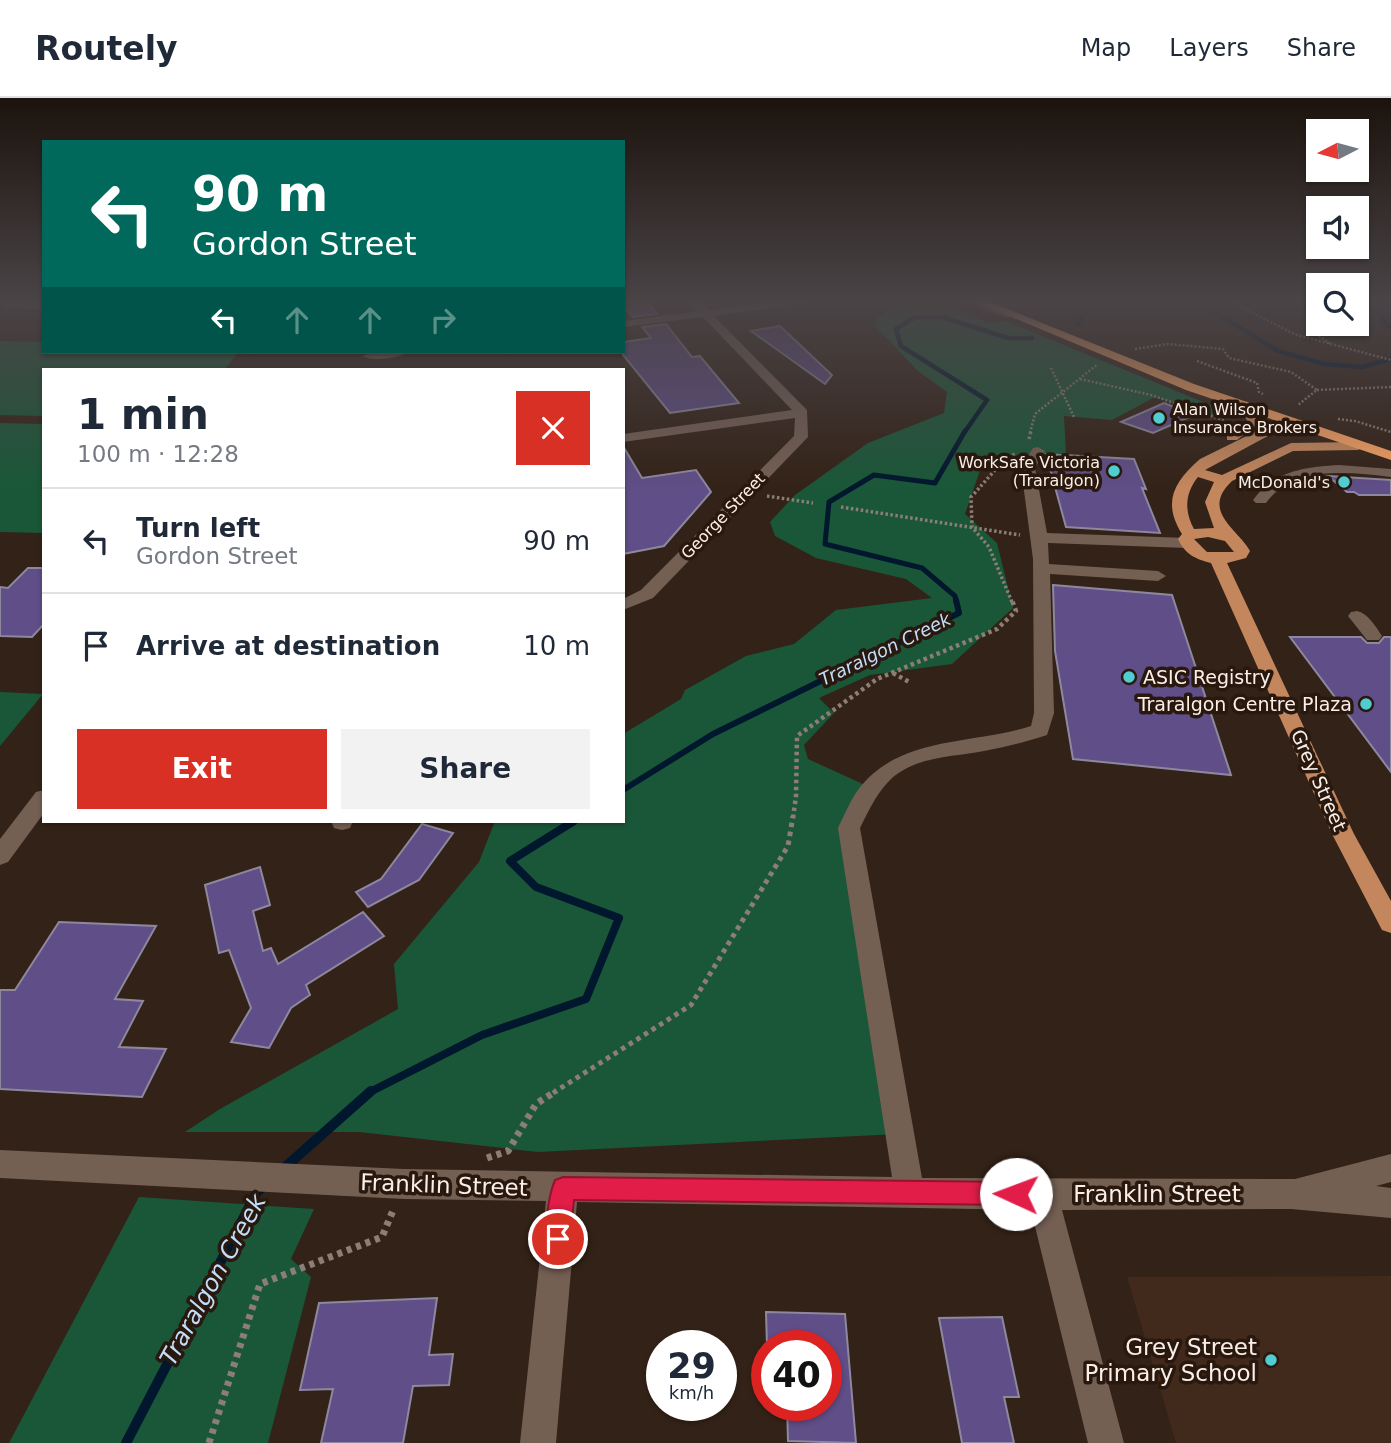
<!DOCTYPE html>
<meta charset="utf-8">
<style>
body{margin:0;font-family:"DejaVu Sans",sans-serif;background:#f2f2f3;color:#1f2937;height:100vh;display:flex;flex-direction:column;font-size:26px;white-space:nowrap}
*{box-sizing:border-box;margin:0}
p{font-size:23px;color:#747a83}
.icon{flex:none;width:38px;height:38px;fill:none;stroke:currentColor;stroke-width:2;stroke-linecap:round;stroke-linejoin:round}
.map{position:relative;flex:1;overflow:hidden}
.drawer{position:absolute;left:42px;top:270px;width:583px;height:455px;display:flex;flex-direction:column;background:#fff;border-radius:0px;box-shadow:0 2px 5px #0004}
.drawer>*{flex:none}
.guide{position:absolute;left:42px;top:42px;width:583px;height:214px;border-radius:0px;box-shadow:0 2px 5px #0004;background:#00695c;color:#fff;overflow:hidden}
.needle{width:46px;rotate:264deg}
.fabs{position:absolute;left:1306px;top:21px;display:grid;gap:14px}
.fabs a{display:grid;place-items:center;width:63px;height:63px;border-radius:0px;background:#fff;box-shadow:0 2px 5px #0004;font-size:35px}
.speed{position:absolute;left:646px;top:1232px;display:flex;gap:14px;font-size:35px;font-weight:700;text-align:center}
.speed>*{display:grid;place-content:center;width:91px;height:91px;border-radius:50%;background:#fff;box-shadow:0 2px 5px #0004;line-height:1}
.speed small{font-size:18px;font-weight:400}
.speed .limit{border:10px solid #d22;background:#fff;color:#111}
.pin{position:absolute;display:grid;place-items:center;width:60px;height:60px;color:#fff;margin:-30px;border:4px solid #fff;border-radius:50%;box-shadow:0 2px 7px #0007}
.me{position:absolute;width:77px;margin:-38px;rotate:272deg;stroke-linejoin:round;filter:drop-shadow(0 0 5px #0008)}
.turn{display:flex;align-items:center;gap:24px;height:147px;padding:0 35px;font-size:32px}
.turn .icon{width:91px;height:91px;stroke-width:2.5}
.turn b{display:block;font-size:49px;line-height:60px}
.lanes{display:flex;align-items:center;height:66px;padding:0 35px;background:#0003;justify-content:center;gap:35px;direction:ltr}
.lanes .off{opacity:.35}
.round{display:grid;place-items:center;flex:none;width:74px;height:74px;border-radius:0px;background:#f2f2f3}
.headline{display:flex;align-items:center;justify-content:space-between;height:119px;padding:0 35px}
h1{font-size:42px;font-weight:800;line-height:52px}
.action{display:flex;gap:14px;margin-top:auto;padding:14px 35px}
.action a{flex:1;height:80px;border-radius:0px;background:#d93025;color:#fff;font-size:28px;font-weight:800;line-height:80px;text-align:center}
.action a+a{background:#f2f2f3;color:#1f2937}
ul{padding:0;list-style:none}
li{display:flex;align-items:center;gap:21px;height:105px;padding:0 35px;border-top:2px solid #e0e1e3}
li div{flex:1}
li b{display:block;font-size:26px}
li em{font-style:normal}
header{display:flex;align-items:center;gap:42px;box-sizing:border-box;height:98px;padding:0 35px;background:#fff;border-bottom:2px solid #e0e1e3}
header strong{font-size:33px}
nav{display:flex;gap:38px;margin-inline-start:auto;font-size:24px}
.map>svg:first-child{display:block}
.built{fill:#41291b}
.green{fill:#1a5738}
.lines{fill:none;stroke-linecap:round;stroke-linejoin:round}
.stream-far4{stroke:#00172d;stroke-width:4.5}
.stream-far3{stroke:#00172d;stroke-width:5}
.stream-far2{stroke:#00172d;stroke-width:6}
.stream-far1{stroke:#00172d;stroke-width:8}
.stream{stroke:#00172d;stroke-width:10}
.building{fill:#5f4e87;stroke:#8d889e;stroke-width:2}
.path-far4{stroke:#8d7e75;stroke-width:2.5;stroke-dasharray:2 2;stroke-linecap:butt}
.path-far3{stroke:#8d7e75;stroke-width:3.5;stroke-dasharray:2.5 2.5;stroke-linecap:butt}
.path-far2{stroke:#8d7e75;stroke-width:4.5;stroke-dasharray:3.5 3.5;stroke-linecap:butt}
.path-far1{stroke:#8d7e75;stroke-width:5;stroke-dasharray:4.5 4.5;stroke-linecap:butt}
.path{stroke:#8d7e75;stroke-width:7;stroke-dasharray:5 5;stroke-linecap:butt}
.minor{fill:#745f53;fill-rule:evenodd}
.major{fill:#c4875d;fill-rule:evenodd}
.highway{fill:#faa263;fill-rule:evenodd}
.route{fill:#e11d48;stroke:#92132f;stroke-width:2}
.poi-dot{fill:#51ccd1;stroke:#29180e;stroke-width:2.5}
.labels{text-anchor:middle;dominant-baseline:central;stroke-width:7;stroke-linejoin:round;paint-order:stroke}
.far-poi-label{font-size:16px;fill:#faeee7;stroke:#29180e;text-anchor:end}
.far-street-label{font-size:16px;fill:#faeee7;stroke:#29180e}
.far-water-label{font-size:18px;font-style:italic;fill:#c2defa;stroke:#29180e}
.poi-label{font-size:19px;fill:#faeee7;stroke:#29180e;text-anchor:start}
.street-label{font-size:19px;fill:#faeee7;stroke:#29180e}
.near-street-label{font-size:23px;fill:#faeee7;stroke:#29180e}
.near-poi-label{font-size:23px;fill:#faeee7;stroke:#29180e;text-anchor:end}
.near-water-label{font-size:24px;font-style:italic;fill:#c2defa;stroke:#29180e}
</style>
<header>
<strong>Routely</strong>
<nav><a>Map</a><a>Layers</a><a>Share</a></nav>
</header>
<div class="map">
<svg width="1391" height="1345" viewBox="0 0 1391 1345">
<rect width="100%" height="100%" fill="#332217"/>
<!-- built -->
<path class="built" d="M1391,1178V1345H1176L1127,1179Z"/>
<!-- green -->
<path class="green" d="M914,207H937L991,225L1005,223L1240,319C1220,325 1178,306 1155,299L1112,322L1064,318L1066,355L985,358L965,416L997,445L1013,510L952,566L870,577L819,600L834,615L804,647L808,661L865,687L845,722L898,1036L538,1054L359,1034H185L220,1011L398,911L394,866L479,764L495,723H623V636L681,601L685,592L746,558L794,546L836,512L932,500L906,481L816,460L775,438L770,424L795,397L868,345L944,315L947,294L918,273L875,228L876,221L894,210Z
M0,243L44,244V254H235L236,257L225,271H44V318L0,317Z
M0,325L44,326V435L0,434Z
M0,594L43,596L0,648Z
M139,1099L314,1111L291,1161L311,1179L268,1345H9Z"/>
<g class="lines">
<!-- stream-far4 -->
<path class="stream-far4" d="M1182,202L1218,216L1278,253L1324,266L1362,269L1391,261
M1391,208L1377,209L1386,226L1391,229
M1078,226L1087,209L1095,202
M964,335L987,302L901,248L896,231L915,219H942L1008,240H1032"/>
<!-- stream-far3 -->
<path class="stream-far3" d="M956,504L955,498L922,470L825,446L829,404L874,377L935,385L965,333"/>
<!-- stream-far2 -->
<path class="stream-far2" d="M623,692L713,636L959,515L956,502"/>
<!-- stream-far1 -->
<path class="stream-far1" d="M368,995L482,937L586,901L619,820L536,789L510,763L574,723"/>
<!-- stream -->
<path class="stream" d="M283,1071L371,993
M126,1345L257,1094L264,1088"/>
</g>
<!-- building -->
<path class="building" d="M623,202H646L657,216L633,219L623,207Z
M666,226L692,259L700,258L739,305L670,315L623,257V244L651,240L642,229Z
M780,228L832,277L825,286L751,233Z
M1164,305L1194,317L1153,335L1121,324Z
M623,348L642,380L696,372L711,394L664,448L623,456Z
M1046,356L1134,361L1146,391L1142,390L1160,435L1066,429Z
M1328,378L1391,382V397H1359L1354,394H1347Z
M28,470H44V526L32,539L0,538V489L8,490Z
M1053,487L1172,497L1231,677L1073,661L1055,553Z
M1290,539H1361L1367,545H1379L1384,539H1391V674Z
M422,726L453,735L419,782L368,809L356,794L381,781Z
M260,769L270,807L253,813L263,853L271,850L278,866L363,814L384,838L306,887L310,897L291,910L269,950L231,944L251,910L229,852L219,855L205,787Z
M59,824L156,828L115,901L143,903L119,949L166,951L142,999L0,991V892H15Z
M437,1200L429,1257L453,1256L449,1287L413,1288L403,1345H321L333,1291L300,1292L319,1205Z
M766,1214L845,1216L856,1345L788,1343L787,1307H826V1248H767Z
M1002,1219L1019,1299H1004L1014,1345H962L939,1220Z"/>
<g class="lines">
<!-- path-far4 -->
<path class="path-far4" d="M1228,202L1294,236L1391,262
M1318,204L1311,210L1313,234L1331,246
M1135,251L1168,246L1223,251L1229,260L1291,274L1317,292L1298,307
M1197,263L1257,285L1259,294L1263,296
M1051,270L1074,319
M1080,281L1151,297L1226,323
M1317,292L1391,289
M1338,321L1355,323L1391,334
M1030,335L1035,316L1098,266"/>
<!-- path-far3 -->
<path class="path-far3" d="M1029,341L1031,333
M767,398L813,405
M841,409L1020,437
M1012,504L989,449L972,429L971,399C988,381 995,369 1016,355"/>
<!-- path-far2 -->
<path class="path-far2" d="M893,575L911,585
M793,720L796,698L797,638L877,581L997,531L1016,513L1012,502"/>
<!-- path-far1 -->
<path class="path-far1" d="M553,995L691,907L788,748L793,718"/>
<!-- path -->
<path class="path" d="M487,1060L508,1053L536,1006L556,993
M209,1345L260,1186L382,1139L394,1110"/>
<!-- minor -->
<path class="minor" d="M1,202L44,205V211L8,210L4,209Z
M688,202H699L708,212L787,202H815L810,205L714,218L807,312L808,339L653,500L623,512V501L641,492L794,338L795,320L623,344V336L792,312L703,219L623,229V223L698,213Z
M958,202H973L1015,218L1006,220Z
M374,254H409C399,260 372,264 362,258Z
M1038,349L1045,353L1035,370L1047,435L1187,440L1195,445L1187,450L1048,445L1049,466L1158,473L1166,478L1158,483L1050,476L1054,615L1047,637C1026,644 1006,649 984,653C953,659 918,658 892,680C877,694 869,712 860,730L922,1080L1295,1081L1391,1056V1084L1376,1088L1391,1090V1120L1291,1111L1062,1112L1124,1345H1088L1031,1112L577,1104L556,1345H520L546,1103L404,1101L0,1080V1052L404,1071L892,1079L838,730C844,718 850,703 858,692C899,637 972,647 1031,628L1034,615L1033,461L1021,370L1033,350Z
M1339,367L1391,371V379C1349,374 1293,367 1266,405H1256L1253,402C1274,373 1304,369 1339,367Z
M1357,513C1368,515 1376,529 1382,538L1379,542H1367L1348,518L1351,514Z
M44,692V715L8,764L0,767V741L36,694Z
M331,723H353L350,730L342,732L334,730Z"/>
<!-- major -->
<path class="major" d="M1243,303L1248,304L1261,323L1237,342H1227V336L1247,322L1237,307Z
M1285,319L1292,323L1290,326L1205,372L1222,377L1291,345L1358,344L1365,348L1358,352L1293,353L1232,383C1200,413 1238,431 1250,453L1246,460L1227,465L1354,736L1391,803V835L1382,832L1332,736L1211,465C1195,461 1185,456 1178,441L1182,436C1162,404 1174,384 1200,361ZM1198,379L1214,384L1205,404L1214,430L1194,431C1184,413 1185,395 1198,379ZM1208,439L1225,443L1234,454H1207L1194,441Z"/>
<!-- highway -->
<path class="highway" d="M971,202H985L1194,286L1391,353V362L1186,292Z"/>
</g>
<!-- sky -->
<linearGradient id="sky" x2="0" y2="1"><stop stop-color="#1c130d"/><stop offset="0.52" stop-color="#4a4447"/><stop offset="1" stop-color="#4a4447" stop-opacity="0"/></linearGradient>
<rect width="1391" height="390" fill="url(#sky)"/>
<!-- route -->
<path class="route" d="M563,1079L1016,1084L1024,1088L1028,1096L1024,1104L1016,1107L574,1102L570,1141L567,1150L558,1153L550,1150C543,1133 548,1099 555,1082Z"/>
<!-- markers -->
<g class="poi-dot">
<circle cx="1159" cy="320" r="7"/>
<circle cx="1114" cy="373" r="7"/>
<circle cx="1344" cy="384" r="7"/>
<circle cx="1129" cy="579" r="7"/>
<circle cx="1366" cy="606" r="7"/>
<circle cx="1271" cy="1262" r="7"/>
</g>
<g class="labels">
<!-- far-poi labels -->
<g class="far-poi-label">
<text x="1173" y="311" text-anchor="start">Alan Wilson<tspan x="1173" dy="18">Insurance Brokers</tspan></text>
<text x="1100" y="364">WorkSafe Victoria<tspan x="1100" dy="18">(Traralgon)</tspan></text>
<text x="1330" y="384">McDonald's</text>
</g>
<!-- far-street labels -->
<g class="far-street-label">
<text transform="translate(723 418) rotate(-46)">George Street</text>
</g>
<!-- far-water labels -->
<g class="far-water-label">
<text transform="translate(885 551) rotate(-26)">Traralgon Creek</text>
</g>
<!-- poi labels -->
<g class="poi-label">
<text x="1143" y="579">ASIC Registry</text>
<text x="1352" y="606" text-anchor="end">Traralgon Centre Plaza</text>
</g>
<!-- street labels -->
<g class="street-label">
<text transform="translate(1319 682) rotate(66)">Grey Street</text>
</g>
<!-- near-street labels -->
<g class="near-street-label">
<text transform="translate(444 1087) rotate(2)">Franklin Street</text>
<text x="1157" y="1096">Franklin Street</text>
</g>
<!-- near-poi labels -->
<g class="near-poi-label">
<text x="1257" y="1249">Grey Street<tspan x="1257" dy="26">Primary School</tspan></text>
</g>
<!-- near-water labels -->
<g class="near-water-label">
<text transform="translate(213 1182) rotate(-61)">Traralgon Creek</text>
</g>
</g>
</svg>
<div class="fabs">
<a><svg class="needle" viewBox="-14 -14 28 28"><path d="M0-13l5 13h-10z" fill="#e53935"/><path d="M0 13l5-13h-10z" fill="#747a83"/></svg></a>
<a><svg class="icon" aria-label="sound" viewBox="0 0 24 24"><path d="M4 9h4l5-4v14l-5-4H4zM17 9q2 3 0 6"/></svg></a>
<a><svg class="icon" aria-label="search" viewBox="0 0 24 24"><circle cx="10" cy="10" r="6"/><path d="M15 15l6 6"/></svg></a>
</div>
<div class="speed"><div>29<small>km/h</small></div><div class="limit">40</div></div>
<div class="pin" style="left:558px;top:1141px;background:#d93025"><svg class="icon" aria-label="arrive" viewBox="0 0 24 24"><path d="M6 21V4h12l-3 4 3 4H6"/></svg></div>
<svg class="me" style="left:1016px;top:1096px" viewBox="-20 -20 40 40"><circle r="19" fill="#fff"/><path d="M0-13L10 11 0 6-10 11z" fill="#e11d48"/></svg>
<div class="guide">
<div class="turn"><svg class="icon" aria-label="left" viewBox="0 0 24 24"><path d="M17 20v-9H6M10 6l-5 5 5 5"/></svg><div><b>90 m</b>Gordon Street</div></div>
<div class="lanes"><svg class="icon" aria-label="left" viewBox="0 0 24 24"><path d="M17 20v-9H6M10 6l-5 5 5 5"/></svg><svg class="icon off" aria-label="ahead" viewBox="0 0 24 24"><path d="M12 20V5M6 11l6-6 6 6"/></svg><svg class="icon off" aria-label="ahead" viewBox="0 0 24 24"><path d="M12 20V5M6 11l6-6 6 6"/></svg><svg class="icon off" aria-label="right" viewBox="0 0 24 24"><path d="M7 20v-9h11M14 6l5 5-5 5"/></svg></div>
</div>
<section class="drawer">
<div class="headline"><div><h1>1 min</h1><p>100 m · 12:28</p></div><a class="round" style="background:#d93025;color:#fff"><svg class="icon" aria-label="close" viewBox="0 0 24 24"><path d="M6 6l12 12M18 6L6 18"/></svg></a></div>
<ul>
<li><svg class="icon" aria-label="left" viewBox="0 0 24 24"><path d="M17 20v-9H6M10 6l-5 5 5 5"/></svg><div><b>Turn left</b><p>Gordon Street</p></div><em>90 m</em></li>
<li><svg class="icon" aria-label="arrive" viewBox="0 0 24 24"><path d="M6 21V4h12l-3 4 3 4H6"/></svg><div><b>Arrive at destination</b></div><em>10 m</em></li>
</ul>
<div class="action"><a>Exit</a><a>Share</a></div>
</section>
</div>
